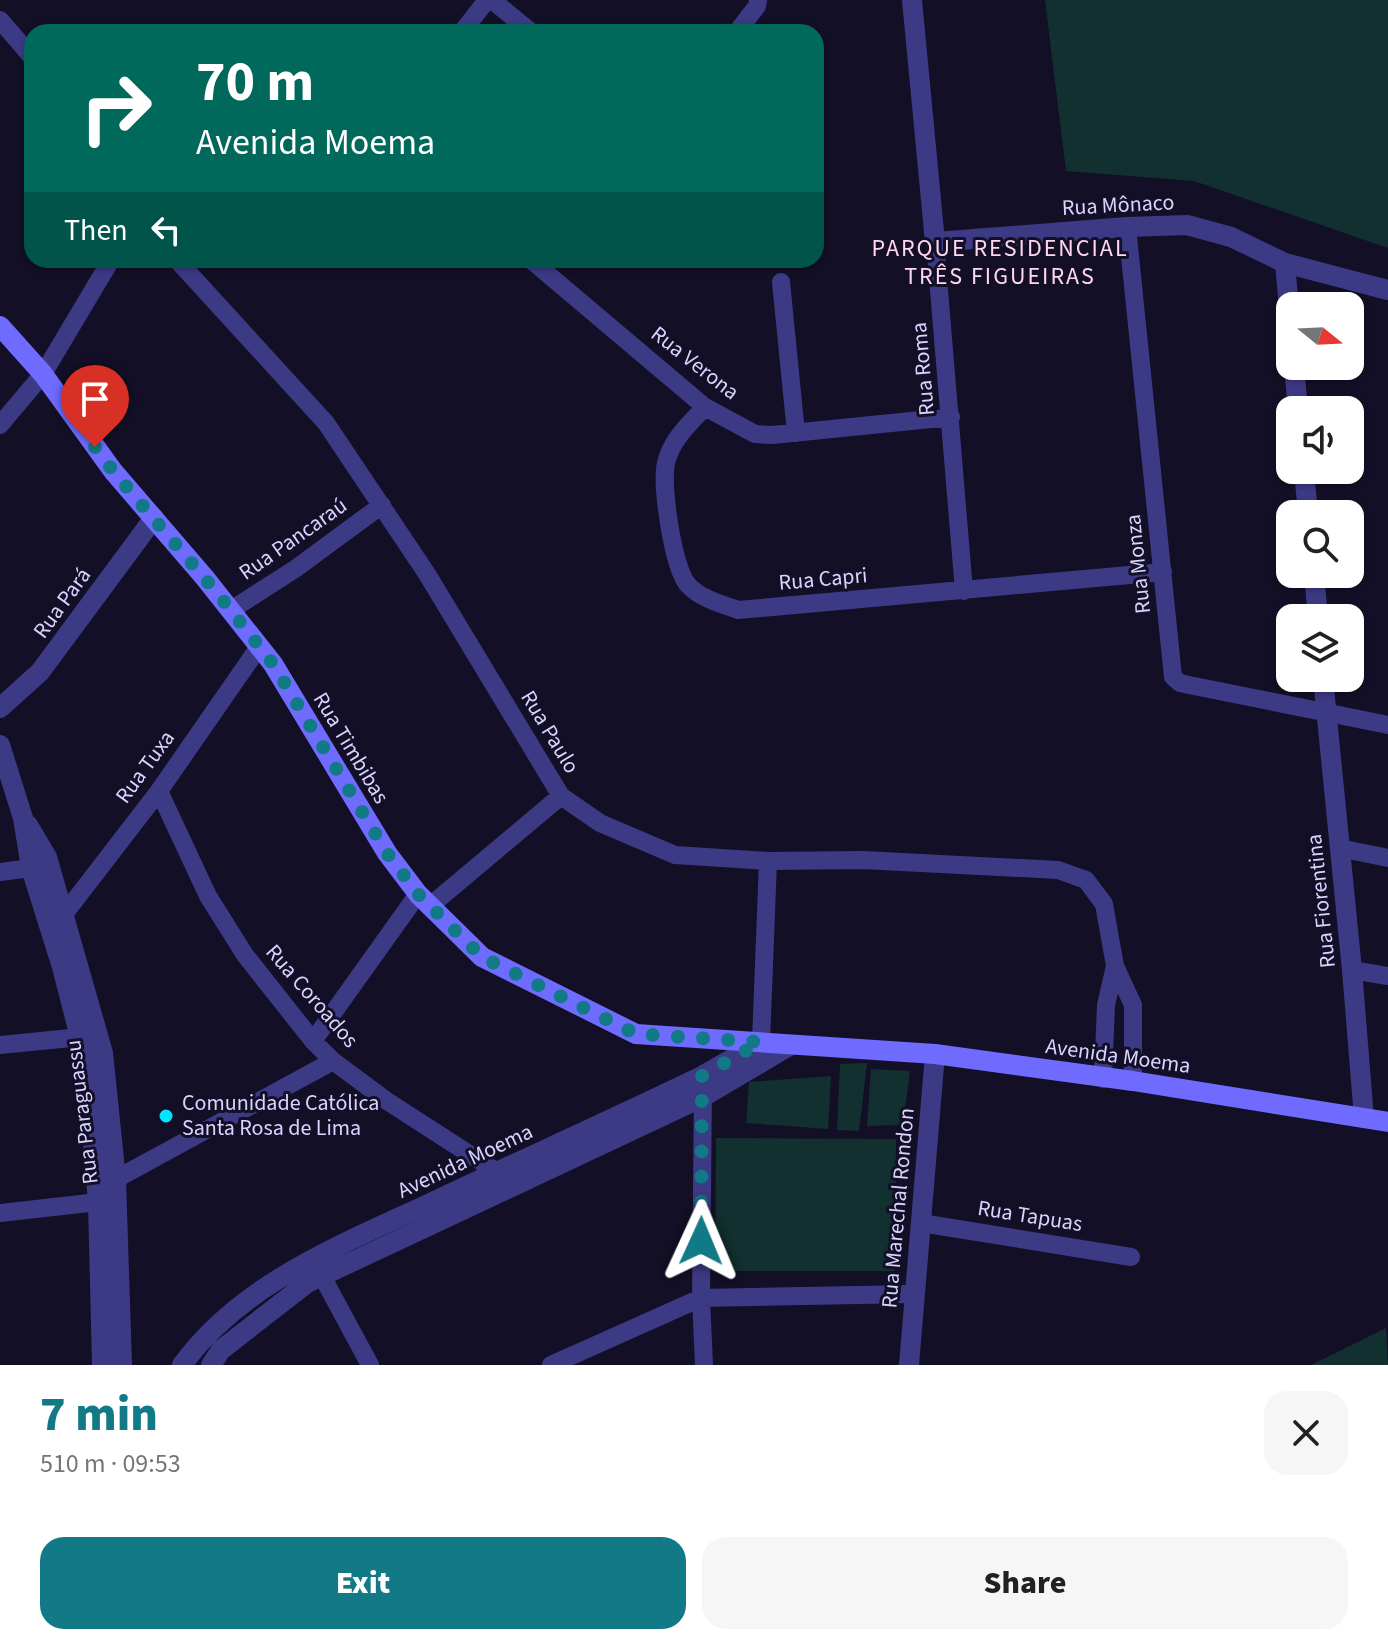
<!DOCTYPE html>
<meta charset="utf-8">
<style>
body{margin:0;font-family:"Source Sans 3",sans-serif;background:#f6f6f6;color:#202124;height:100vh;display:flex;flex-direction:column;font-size:30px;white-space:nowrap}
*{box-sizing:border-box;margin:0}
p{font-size:26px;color:#757577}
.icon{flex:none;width:44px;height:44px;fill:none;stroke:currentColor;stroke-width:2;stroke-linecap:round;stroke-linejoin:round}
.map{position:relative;height:1365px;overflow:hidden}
.details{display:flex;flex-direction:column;background:#fff;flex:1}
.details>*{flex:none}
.hud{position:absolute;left:24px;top:24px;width:800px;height:244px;border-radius:24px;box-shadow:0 2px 6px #0004;background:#00695c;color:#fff;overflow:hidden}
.needle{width:52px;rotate:108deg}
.controls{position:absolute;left:1276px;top:292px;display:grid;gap:16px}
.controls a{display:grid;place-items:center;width:88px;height:88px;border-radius:16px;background:#fff;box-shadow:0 2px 6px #0004;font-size:40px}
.pin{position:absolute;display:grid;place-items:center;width:68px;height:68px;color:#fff;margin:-82px -34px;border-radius:50% 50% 50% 0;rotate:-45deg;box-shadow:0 0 8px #0007}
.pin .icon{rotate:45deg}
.me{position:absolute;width:88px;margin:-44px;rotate:1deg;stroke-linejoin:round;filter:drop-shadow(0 0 6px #0008)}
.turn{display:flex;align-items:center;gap:28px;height:168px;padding:0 40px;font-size:36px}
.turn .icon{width:104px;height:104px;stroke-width:2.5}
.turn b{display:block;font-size:56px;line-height:68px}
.then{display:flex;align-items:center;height:76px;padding:0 40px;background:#0003;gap:16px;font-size:30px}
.round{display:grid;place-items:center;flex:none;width:84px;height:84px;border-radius:24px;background:#f6f6f6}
.overview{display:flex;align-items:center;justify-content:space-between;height:136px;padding:0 40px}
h1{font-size:48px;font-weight:800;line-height:60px;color:#127987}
.cta{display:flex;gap:16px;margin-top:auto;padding:16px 40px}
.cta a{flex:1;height:92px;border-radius:24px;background:#127987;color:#fff;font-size:32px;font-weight:800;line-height:92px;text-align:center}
.cta a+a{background:#f6f6f6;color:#202124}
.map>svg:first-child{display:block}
.green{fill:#12302f}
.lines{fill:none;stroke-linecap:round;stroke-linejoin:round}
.minor{stroke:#3d3a85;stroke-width:18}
.tertiary{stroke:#3d3a85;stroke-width:20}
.secondary{stroke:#6f6bff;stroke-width:20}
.route{stroke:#127987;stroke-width:14;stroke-dasharray:0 25.2}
.poi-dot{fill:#00e5ff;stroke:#130f26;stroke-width:3}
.labels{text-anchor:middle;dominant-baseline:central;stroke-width:6;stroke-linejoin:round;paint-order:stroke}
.street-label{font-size:22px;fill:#d9d4ff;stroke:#130f26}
.poi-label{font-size:22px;fill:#d9d4ff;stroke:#130f26;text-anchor:start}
.neighbourhood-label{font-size:24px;letter-spacing:2px;fill:#ffd6f0;stroke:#130f26}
</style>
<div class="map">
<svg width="1388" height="1365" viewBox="0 0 1388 1365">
<rect width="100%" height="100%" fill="#130f26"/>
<!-- green -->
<path class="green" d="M1045,0H1388V248L1194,181L1066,171Z
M867,1063L859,1131L837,1130L840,1064Z
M871,1069L910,1071L903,1125L867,1126Z
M831,1076L828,1129L746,1123L749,1082Z
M716,1138L896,1139L895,1271H715Z
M1386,1328L1388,1365H1311Z"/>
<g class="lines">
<!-- minor -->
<path class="minor" d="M492,0L531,32
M0,20L32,57
M462,32L487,0
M737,32L757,6L758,0
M1127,227L1173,677L1180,683L1189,685L1388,725
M935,242L964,591
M177,260L326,423L427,574L561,796L600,823L675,855L768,861L863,860L1058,870L1086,880L1104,904L1115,966L1106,1005L1103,1079
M531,260L705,407L755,434L772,435L951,417
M781,282L796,433
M705,407C690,423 671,440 666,463C661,486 673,568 688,585C701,599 721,604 738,610L1163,572
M0,425L43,374L111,260
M231,610L295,569L382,505
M159,791L208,896L245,955L313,1041L333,1061L387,1101L497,1172
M1339,848L1388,858
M0,872L31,868
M430,906L561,796
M65,913L159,791L259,647
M1115,966L1133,1005V1081
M1352,970L1388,976
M313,1041L418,894
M761,1042L768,861
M0,1045L81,1037L92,1033
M703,1086L701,1298L704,1365
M116,1179L333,1061
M0,1213L98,1202
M921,1223L1131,1257
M322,1276L370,1365
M551,1365L701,1298L914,1294"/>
<!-- tertiary -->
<path class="tertiary" d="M912,0L935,242L1127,227L1187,225L1231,237L1285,263L1388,290
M1285,263L1290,320
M1294,366L1298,410
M1304,470L1308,514
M1314,574L1318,618
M1323,678L1352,970L1364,1118
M0,708L40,672L154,518
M0,745L23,818L31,868L62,967L86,1061L98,1202L102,1365
M28,825L47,857L103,1053L116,1179L122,1365
M182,1365C243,1281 348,1242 439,1199C526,1158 615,1118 702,1076L761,1042
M211,1365L221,1350L307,1283L703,1097L791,1045
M909,1365L935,1054"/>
<!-- secondary -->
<path class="secondary" d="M0,326L43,374L113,471L205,578L273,664L387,853L418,894L482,957L636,1034L935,1054L1133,1081L1388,1122"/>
</g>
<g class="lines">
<!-- route -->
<path class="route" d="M95,447L113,471L218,594L273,664L387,853L418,894L482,957L636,1034L761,1042L702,1076L701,1241"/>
</g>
<!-- markers -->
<circle class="poi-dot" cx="166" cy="1116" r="8"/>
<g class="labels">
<!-- street labels -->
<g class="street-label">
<text transform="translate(1118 205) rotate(-3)">Rua Mônaco</text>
<text transform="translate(695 363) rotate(38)">Rua Verona</text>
<text transform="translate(923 369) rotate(-95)">Rua Roma</text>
<text transform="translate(293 539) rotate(-35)">Rua Pancaraú</text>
<text transform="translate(1138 564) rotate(-96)">Rua Monza</text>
<text transform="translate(823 579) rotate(-5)">Rua Capri</text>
<text transform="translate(62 603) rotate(-54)">Rua Pará</text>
<text transform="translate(550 732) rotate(59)">Rua Paulo</text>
<text transform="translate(351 748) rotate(59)">Rua Timbibas</text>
<text transform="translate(145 767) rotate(-54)">Rua Tuxa</text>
<text transform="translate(1321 901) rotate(-96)">Rua Fiorentina</text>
<text transform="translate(312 996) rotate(49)">Rua Coroados</text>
<text transform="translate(1118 1056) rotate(8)">Avenida Moema</text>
<text transform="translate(82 1112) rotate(-97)">Rua Paraguassu</text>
<text transform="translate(465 1161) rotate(-25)">Avenida Moema</text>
<text transform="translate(898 1208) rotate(-85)">Rua Marechal Rondon</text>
<text transform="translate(1030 1216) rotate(9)">Rua Tapuas</text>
</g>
<!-- poi labels -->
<g class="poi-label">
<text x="182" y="1103">Comunidade Católica<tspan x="182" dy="25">Santa Rosa de Lima</tspan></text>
</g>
<!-- neighbourhood labels -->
<g class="neighbourhood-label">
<text x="1000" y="248">PARQUE RESIDENCIAL<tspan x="1000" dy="28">TRÊS FIGUEIRAS</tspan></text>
</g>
</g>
</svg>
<div class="controls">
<a><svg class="needle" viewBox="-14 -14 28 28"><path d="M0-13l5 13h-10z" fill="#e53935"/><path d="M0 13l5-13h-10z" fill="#757577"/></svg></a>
<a><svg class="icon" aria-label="sound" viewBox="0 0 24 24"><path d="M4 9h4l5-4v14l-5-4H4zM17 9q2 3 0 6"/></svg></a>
<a><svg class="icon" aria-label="search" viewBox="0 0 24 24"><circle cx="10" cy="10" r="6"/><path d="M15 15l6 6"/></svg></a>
<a><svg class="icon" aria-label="layers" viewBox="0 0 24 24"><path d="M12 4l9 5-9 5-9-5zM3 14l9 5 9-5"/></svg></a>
</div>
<div class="pin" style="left:95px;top:447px;background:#d93025"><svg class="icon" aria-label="arrive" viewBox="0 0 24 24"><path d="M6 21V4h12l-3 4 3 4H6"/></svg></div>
<svg class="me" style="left:701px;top:1241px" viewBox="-20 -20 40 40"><path d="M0-17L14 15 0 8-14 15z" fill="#127987" stroke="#fff" stroke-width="4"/></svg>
<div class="hud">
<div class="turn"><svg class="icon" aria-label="right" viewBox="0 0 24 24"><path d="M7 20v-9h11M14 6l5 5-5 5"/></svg><div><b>70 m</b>Avenida Moema</div></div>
<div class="then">Then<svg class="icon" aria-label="left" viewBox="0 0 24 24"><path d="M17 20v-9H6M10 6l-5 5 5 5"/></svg></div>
</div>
</div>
<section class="details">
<div class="overview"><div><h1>7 min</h1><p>510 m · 09:53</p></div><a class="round"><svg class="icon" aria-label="close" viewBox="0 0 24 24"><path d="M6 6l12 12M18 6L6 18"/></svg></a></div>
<div class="cta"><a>Exit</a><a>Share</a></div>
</section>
